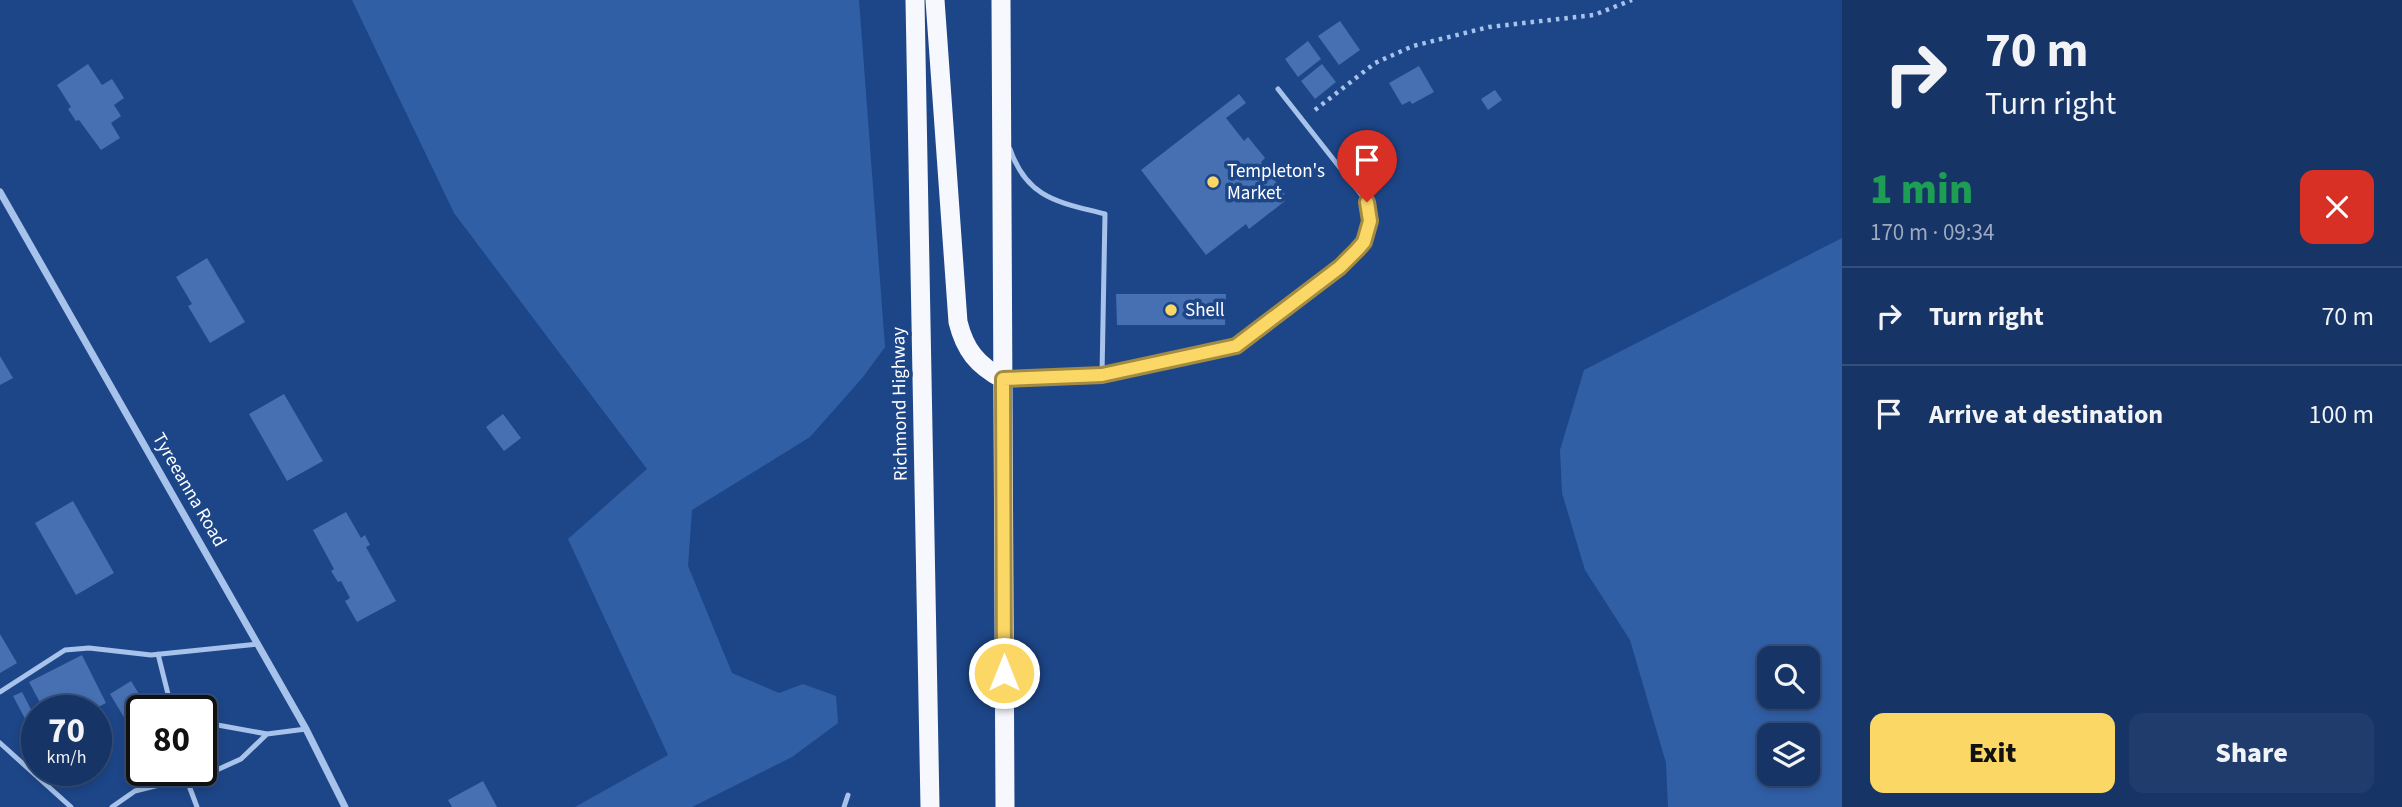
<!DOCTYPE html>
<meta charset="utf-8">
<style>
body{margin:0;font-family:"Source Sans 3",sans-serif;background:#1f3c6c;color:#f1f3f6;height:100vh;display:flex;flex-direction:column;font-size:26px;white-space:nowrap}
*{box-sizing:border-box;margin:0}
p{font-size:23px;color:#9eaabf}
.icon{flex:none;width:38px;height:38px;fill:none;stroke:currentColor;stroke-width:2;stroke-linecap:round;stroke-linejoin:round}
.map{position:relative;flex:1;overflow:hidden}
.drawer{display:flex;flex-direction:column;background:#163466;width:560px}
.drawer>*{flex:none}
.hud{background:#163466;color:#f1f3f6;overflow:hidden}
.controls{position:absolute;left:1757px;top:646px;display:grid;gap:14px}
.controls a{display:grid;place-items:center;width:63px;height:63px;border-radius:14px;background:#163466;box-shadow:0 4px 10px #0003,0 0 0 2px #354f7a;font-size:35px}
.speed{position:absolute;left:21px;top:695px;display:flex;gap:14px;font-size:35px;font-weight:700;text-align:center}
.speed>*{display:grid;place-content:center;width:91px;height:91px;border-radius:50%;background:#163466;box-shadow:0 4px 10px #0003,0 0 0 2px #354f7a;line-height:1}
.speed small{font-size:18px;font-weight:400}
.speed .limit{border:4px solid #111;border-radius:10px;background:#fff;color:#111}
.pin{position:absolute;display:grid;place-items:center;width:60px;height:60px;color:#fff;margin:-72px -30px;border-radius:50% 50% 50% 0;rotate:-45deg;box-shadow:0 0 7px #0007}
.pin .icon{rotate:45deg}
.me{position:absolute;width:77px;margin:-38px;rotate:0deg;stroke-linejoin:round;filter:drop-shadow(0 0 5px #0008)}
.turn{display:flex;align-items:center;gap:24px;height:147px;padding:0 28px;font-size:32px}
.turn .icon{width:91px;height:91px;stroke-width:2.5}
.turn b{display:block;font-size:49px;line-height:60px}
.round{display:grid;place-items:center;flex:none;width:74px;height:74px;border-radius:14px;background:#1f3c6c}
.overview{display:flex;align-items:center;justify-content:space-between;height:119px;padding:0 28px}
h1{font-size:42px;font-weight:800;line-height:52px;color:#1e9e55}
.action{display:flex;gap:14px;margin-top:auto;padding:14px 28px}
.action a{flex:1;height:80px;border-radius:14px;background:#fbd866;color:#111;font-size:28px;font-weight:800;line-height:80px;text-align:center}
.action a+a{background:#1f3c6c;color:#f1f3f6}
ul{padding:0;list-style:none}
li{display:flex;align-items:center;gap:21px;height:98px;padding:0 28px;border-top:2px solid #354f7a}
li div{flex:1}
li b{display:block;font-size:26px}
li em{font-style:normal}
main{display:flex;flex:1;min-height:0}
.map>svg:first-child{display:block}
.green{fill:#315fa6;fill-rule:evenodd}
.building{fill:#4670b1}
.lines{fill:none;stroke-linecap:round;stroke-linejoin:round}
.path{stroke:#a7c2eb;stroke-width:4.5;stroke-dasharray:3.5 5;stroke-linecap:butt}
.service{stroke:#a7c2eb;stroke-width:5}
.minor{stroke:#a7c2eb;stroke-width:7}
.trunk{stroke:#f6f8fe;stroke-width:19}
.route-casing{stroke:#a38c42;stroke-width:18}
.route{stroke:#fbd866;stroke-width:12}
.poi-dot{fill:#fbd866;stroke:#1d4688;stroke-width:2.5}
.labels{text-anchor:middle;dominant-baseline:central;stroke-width:7;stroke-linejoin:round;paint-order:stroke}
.poi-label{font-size:19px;fill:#fff;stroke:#1d4688;text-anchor:start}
.street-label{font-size:19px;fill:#fff;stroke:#1d4688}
</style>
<main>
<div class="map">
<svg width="1842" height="807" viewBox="0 0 1842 807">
<rect width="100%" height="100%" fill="#1d4688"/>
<!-- green -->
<path class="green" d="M352,0H859L885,347L863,377L810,437L692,510L688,566L732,673L779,693L803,684L836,696L838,723L792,757L692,807H575L668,755L568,539L647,469L454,213Z
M1842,238V807H1668L1666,763L1630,640L1585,570L1562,493L1560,450L1584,370ZM1808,658V696H1769V658ZM1769,735H1808V774H1769Z"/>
<!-- building -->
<path class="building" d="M1340,21L1360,50L1339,65L1318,36Z
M1308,41L1321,59L1298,77L1285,59Z
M88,64L102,85L112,79L124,98L114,105L121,116L111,123L120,138L101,150L79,120L76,121L68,109L71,107L57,85Z
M1322,64L1336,82L1315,99L1301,81Z
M1419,66L1434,92L1412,104L1410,101L1402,105L1389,83Z
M1495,90L1502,100L1488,110L1481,99Z
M1239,94L1246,103L1226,118L1244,141L1248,137L1265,158L1261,162L1285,194L1281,197L1285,201L1249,229L1246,224L1206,255L1141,170Z
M207,258L245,322L210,343L188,306L192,304L176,277Z
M1116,294H1226L1225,325H1117Z
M0,356L13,378L0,385Z
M284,394L323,461L287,481L249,414Z
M503,414L521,438L504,451L486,427Z
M73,501L114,573L76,595L35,523Z
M346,512L361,538L365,535L370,545L366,547L396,601L357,622L345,601L350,598L341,581L338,582L331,571L334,569L313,530Z
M0,634L17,663L0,673Z
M82,655L106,703L92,710H44L29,682Z
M131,681L147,707L125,719L110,694Z
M22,692L37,721V730L32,732L13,696Z
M96,722L113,752L96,761Z
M483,781L497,807H452L448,800Z"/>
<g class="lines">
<!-- path -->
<path class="path" d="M1315,110L1375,63L1413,46L1489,27L1594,15L1632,0"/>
<!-- service -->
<path class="service" d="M1010,149C1027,199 1059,202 1105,214L1102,375
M1008,378L1102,375L1236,346L1350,258C1365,241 1373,225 1367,202L1278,89
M158,654L170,702L179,710
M0,692L65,650L89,648L151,655L258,644
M201,722L267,734L306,729
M0,743L71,807
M188,783L197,807
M112,807L135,791L159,785L188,783L241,759L267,734
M844,807L848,795"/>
<!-- minor -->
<path class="minor" d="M0,192L306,729L345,807"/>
<!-- trunk -->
<path class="trunk" d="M915,0L930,807
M935,0L958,322C965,350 977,365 1003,379
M1001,0L1005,807"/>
</g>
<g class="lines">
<!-- route casing -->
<g class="route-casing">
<path id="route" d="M1004,673L1003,379L1102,375L1236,346L1340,267L1357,250L1364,242L1370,221L1367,202"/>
</g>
<!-- route -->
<use href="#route" class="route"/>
</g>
<!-- markers -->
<g class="poi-dot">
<circle cx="1213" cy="182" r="7"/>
<circle cx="1171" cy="310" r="7"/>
</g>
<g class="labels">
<!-- poi labels -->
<g class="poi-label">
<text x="1227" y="171">Templeton's<tspan x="1227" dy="22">Market</tspan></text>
<text x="1185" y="310">Shell</text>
</g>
<!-- street labels -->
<g class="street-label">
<text transform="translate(900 404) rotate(-91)">Richmond Highway</text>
<text transform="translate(189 490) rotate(60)">Tyreeanna Road</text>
</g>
</g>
</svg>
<div class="controls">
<a><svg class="icon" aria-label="search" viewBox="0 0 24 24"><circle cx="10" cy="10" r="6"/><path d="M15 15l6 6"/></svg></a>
<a><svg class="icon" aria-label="layers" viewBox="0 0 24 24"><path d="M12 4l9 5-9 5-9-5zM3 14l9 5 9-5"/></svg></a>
</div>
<div class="speed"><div>70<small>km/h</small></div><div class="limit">80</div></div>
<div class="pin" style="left:1367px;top:202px;background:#d93025"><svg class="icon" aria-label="arrive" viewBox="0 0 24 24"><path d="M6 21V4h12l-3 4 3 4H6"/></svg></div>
<svg class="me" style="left:1004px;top:673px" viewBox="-20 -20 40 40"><circle r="17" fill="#fbd866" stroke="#fff" stroke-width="3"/><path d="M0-11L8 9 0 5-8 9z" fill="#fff"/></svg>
</div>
<section class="drawer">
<div class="hud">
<div class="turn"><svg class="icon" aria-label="right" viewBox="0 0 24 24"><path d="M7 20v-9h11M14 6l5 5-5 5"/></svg><div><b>70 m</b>Turn right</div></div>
</div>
<div class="overview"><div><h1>1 min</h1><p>170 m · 09:34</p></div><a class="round" style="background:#d93025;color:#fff"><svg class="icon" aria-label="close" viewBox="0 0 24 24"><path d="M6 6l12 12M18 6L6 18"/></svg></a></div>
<ul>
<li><svg class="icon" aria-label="right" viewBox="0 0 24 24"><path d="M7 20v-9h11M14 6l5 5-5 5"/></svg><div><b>Turn right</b></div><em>70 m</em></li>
<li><svg class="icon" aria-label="arrive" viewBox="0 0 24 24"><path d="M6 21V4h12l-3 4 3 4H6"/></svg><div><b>Arrive at destination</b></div><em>100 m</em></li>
</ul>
<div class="action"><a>Exit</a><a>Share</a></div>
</section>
</main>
